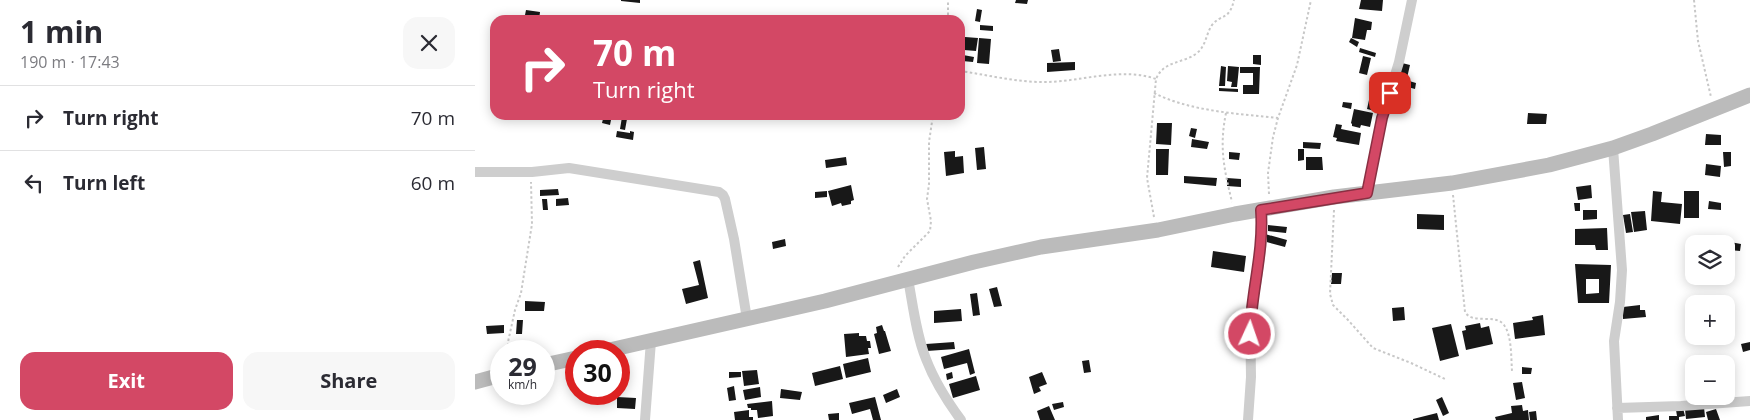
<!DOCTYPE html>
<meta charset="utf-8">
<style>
body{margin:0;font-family:"Open Sans",sans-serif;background:#f7f7f7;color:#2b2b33;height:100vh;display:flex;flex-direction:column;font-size:19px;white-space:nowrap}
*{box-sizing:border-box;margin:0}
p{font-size:16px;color:#7c7c81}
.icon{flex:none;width:28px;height:28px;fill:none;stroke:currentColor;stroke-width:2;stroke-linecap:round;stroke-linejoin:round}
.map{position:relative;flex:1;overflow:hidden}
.sheet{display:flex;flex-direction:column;background:#fff;width:475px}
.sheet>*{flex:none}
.top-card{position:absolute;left:15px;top:15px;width:475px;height:105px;border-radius:15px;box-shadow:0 2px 12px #0003;background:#d34865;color:#fff;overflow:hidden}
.controls{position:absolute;left:1210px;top:235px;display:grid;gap:10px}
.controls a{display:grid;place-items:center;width:50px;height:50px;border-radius:10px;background:#fff;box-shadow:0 2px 12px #0003;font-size:25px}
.speed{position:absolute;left:15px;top:340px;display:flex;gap:10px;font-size:25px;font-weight:700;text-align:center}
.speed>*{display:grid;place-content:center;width:65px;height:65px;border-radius:50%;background:#fff;box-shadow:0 2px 12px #0003;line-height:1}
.speed small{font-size:12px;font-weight:400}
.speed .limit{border:8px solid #d22;background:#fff;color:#111}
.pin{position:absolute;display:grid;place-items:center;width:42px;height:42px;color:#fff;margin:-21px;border-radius:10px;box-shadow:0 2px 8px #0006}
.me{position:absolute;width:55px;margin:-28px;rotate:3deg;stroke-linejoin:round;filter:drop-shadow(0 0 4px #0008)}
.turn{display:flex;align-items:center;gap:18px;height:105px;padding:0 20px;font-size:22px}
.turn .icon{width:65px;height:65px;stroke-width:2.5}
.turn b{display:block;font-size:35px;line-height:42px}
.round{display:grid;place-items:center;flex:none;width:52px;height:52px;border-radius:15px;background:#f7f7f7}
.summary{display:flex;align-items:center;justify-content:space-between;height:85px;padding:0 20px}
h1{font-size:30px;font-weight:700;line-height:38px}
.action{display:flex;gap:10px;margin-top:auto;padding:10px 20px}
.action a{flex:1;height:58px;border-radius:15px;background:#d34865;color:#fff;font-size:20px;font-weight:700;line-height:58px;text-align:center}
.action a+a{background:#f7f7f7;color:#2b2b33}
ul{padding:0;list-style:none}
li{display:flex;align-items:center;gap:15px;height:65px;padding:0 20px;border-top:1px solid #e1e1e2}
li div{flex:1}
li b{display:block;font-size:19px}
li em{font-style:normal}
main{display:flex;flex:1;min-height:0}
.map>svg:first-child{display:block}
.building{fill:#181818;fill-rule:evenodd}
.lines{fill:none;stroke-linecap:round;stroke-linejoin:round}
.path{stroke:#c8c8c8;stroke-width:2;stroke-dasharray:2.5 2.5;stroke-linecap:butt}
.street{stroke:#cecece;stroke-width:10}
.secondary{stroke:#bbb;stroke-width:15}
.route-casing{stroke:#892f42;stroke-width:12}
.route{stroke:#d34865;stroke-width:9}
</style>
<main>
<section class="sheet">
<div class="summary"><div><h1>1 min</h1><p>190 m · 17:43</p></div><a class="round"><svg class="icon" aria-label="close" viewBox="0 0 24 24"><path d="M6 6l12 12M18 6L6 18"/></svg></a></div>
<ul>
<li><svg class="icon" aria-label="right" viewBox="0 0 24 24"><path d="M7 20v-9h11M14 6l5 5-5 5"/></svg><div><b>Turn right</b></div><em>70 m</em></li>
<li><svg class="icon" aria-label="left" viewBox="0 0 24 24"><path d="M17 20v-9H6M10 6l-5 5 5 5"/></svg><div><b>Turn left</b></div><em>60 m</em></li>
</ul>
<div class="action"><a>Exit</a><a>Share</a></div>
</section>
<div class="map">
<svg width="1275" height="420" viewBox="0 0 1275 420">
<rect width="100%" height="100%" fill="#fff"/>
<!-- building -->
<path class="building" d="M146,0H165V3L146,1Z
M541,0H553L552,4L540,3Z
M886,0H908L907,11L884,9Z
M502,9L507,10L505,22L500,21Z
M51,10L65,12L64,20H49Z
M880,18L897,22L896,30H892L890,40L877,38Z
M505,25L518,26V31L505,30Z
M490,37L503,38L501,51L489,50Z
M504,38L516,39L514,64L502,63Z
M876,38L884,42L882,47L874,42Z
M885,48L901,53L900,57L884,52Z
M584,49L586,61L578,62L576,50Z
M488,55L499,57L498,62L487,61Z
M778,55H786V65L778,64Z
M888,56L896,58L892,75L884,73Z
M600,62V70L572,72V63Z
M927,63L935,65L932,78L924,76Z
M746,66L751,67L750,86H744Z
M753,66L764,67L762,87H756L757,82L752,81Z
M765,67H785L784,94H768V85H778V73H765Z
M924,78L941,83L940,89L922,84Z
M744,88L763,89V92L744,91Z
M896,91L904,93L900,111L892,109Z
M868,102L877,103L876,109L867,107Z
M879,109L898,113L895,127L886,125L885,128L877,126V124L876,123Z
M1053,113L1072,114L1071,124H1052Z
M129,115H137L135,125L127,123Z
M147,117L152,119L150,130L145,129Z
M682,123H697L696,145L681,144Z
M861,124L867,125L866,129L886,133L884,145L861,141L862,138L858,137Z
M716,128L722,129L720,138L714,136Z
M142,131L155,133V131L159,132L158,140L141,137Z
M1231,134L1246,135V145H1230Z
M717,139L734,142L732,149L716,147Z
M828,142L846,143L845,149L828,148Z
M509,147L511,169L502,170L500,148Z
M681,149H694L693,175H681Z
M823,149H829V160L823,161Z
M480,151V157L488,156L489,173L471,176L469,152Z
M754,152L765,153L764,160L754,159Z
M1248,152H1256V166L1249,167Z
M371,157L372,165L351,168L350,160Z
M831,157H847L848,170H831Z
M1231,164L1246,166L1245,177L1230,175Z
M709,176L742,178L741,186L709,183Z
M752,178L766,179V187L752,186Z
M376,185L379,200L376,201V204L367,206L366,203L357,206L353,191Z
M1116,185L1117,198L1103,200L1101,187Z
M83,189L84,195L65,196V190Z
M352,191V197L340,198V192Z
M1178,191L1187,192L1186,202L1207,204L1205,224L1176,221Z
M1209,191H1224V218H1209Z
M93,198L94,205L81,206V199Z
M67,199H72L73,210H68Z
M1234,201L1246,203V210L1233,209Z
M1099,203H1105V211H1100Z
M1108,210H1122V219L1108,220Z
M1170,211L1172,230L1159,232L1156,212Z
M942,214L969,215V230L942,229Z
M1155,214L1158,232L1151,233L1148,215Z
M793,225L812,227L811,233L793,231Z
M1132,228L1133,250H1121L1120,245H1100V229Z
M790,234L812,240L810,247L788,241Z
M310,239L311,246L298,249L297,242Z
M1255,242L1266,244L1265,251L1254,250Z
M738,251L771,256L769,272L736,267Z
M225,260L233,298L211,304L207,289L224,285L218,262Z
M1100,264L1136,265L1134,303H1103ZM1111,279H1124V293L1111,294Z
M857,273H867L866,284H856Z
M522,287L527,306L519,307L514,289Z
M502,293L505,315L498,316L495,294Z
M50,301L70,302L69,311H50Z
M1165,305V310H1170L1171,317L1148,319V307Z
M929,307L930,320L918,321L917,308Z
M486,309L487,321L459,323V311Z
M1068,315L1070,335L1040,339L1038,323L1058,320L1057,317Z
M42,320H48L47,334H41Z
M1005,323L1006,328L1014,326L1018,344L991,350L987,331L991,330L990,326Z
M976,324L984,356L965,361L957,328Z
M29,325V333L12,334L11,326Z
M407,325L409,331H410L416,351L404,354L399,334L402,333L401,327Z
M384,333V336H391L392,341H395L396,348H393L394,354L371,357L369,334Z
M479,342L480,349L452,351L451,344Z
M1275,342V350L1268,352L1266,344Z
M494,349L500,373L495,375L492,363L469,369L466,357Z
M393,358L396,372L371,378L368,364Z
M614,360L616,372L609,373L607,361Z
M365,366L368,379L340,386L337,373Z
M1047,367L1057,368L1056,374H1047Z
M282,370L284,384L269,386L267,371Z
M254,372H266V377L254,378Z
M477,372L478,378L472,380L471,374Z
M567,372L572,384L564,387L566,391L559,394L554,377Z
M501,376L505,390L478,398L474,384Z
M1047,382L1050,398L1041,400L1038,383Z
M259,386L261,400L254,401L252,388Z
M285,387L286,397L270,400L268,390Z
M306,389L327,392L325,400L305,398Z
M422,389L425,397L411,403L408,395Z
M142,397L161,398L160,409L142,408Z
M400,397L406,420H398L395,409L377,414L374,403Z
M967,397L974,413L968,416L961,400Z
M297,401L298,416L283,418L282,410H276V408H273L272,404Z
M588,402L589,407L579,410L577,404Z
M1047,405L1048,411L1053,410L1054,420H1021L1020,417L1037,413L1036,406Z
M574,406L580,420H565L562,411Z
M1229,407L1230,417L1211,419L1210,409Z
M1208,408L1210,416L1204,417V420H1194V416H1202L1201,410Z
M1241,409L1245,420H1233L1231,412Z
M274,410V417H278V420H260L259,412Z
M1061,411L1062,420H1055L1054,412Z
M364,413V420H354L353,414Z
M962,413L964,420H938V419Z
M1184,415V420H1171V417Z"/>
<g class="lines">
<!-- path -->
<path class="path" d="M1219,0L1223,41L1236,97
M473,20V0
M485,71C514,75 544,83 573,82C607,81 648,67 681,79
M679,93C714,111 764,114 803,118
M751,113C744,147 749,169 757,202
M794,194L793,173L798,137L803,118L822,65L836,0
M978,195L990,312C998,325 1020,313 1029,325C1037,336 1036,357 1037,371
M859,210L855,294L858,305L873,320L898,348L936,363L970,379
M679,217L672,178L681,79C689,60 708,64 722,53C731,46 731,34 737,25C747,13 754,21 759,0
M423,267L430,256L455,231L456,221L452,199L454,184V142L458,115
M33,351V342L40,310L46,293L57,224L56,182"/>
<!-- street -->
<path class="street" d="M1138,148L1147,270L1145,302L1139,341L1143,420
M0,172H57L94,168L244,192L248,195L250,199L259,239L272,319
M892,193L907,118L924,62L937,0
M433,279C438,305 441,334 451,359C459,380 472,401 486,420
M1142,408L1206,406L1275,401
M170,420L176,341
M773,420L776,377L775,315L781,285L787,241L786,211"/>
<!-- secondary -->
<path class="secondary" d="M130,351L350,301L499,262L566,247L683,230L760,214L859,197L977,183L1074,165L1138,148L1177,134L1275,95
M69,365L101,358
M0,382L26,375"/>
</g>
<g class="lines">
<!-- route casing -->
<g class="route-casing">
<path id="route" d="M775,334C776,292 789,253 786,210L892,193L907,118L915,93"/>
</g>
<!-- route -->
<use href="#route" class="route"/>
</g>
</svg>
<div class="controls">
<a><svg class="icon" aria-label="layers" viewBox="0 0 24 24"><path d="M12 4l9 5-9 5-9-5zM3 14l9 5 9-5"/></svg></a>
<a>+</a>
<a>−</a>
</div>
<div class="speed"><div>29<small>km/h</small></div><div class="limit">30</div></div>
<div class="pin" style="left:915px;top:93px;background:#d93025"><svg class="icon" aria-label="arrive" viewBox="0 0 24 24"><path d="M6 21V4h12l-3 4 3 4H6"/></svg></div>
<svg class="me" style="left:775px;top:334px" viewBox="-20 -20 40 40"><circle r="17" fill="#d34865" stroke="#fff" stroke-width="3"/><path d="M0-11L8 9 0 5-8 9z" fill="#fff"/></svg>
<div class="top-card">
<div class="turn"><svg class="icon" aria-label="right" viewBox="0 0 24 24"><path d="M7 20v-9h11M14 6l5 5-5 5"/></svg><div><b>70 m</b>Turn right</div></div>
</div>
</div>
</main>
